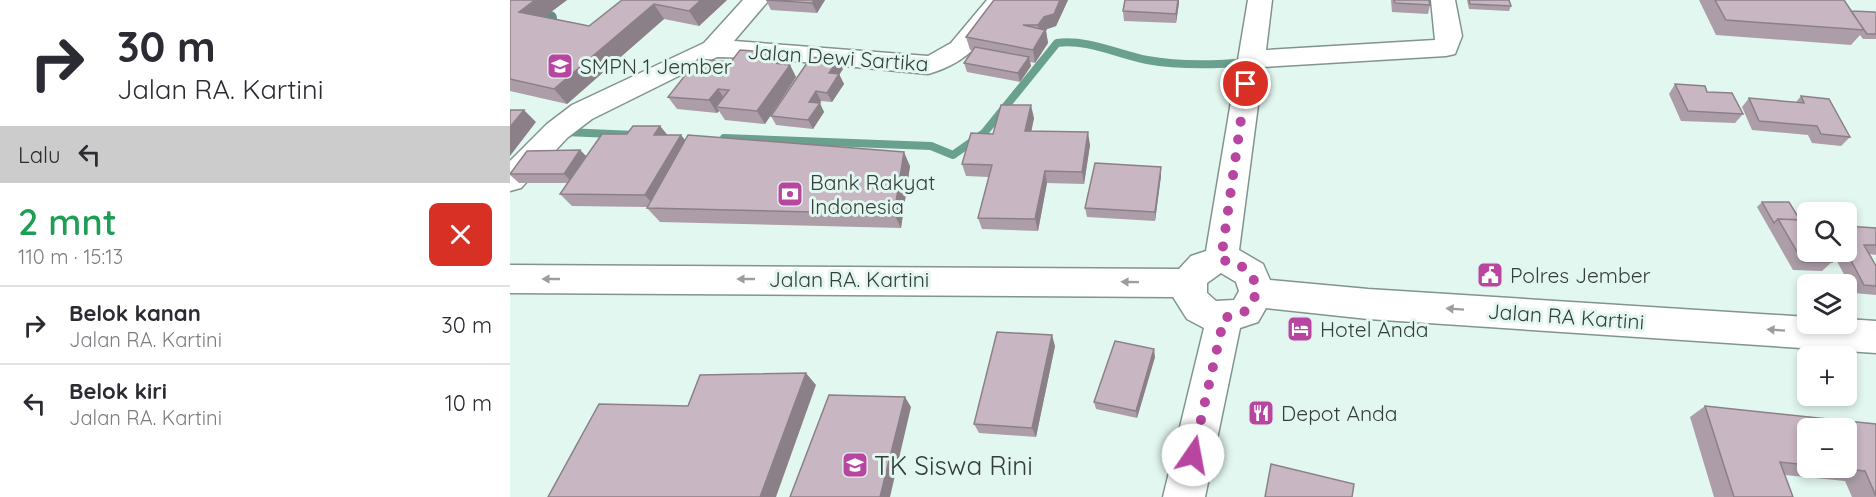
<!DOCTYPE html>
<html lang="id">
<meta charset="utf-8">
<style>
body{margin:0;font-family:Quicksand,sans-serif;background:#f7f7f7;color:#2b2b33;height:100vh;display:flex;flex-direction:column;font-size:22px;white-space:nowrap}
*{box-sizing:border-box;margin:0}
p{font-size:20px;color:#7c7c81}
.icon{flex:none;width:33px;height:33px;fill:none;stroke:currentColor;stroke-width:2;stroke-linecap:round;stroke-linejoin:round}
.map{position:relative;flex:1;overflow:hidden}
.panel{display:flex;flex-direction:column;background:#fff;width:510px}
.panel>*{flex:none}
.guide{background:#fff;color:#2b2b33;overflow:hidden}
.controls{position:absolute;left:1287px;top:202px;display:grid;gap:12px}
.controls a{display:grid;place-items:center;width:60px;height:60px;border-radius:9px;background:#fff;box-shadow:0 3px 9px #0003;font-size:30px}
.pin{position:absolute;display:grid;place-items:center;width:51px;height:51px;color:#fff;margin:-26px;border:3px solid #fff;border-radius:50%;box-shadow:0 2px 6px #0007}
.me{position:absolute;width:66px;margin:-33px;rotate:12deg;stroke-linejoin:round;filter:drop-shadow(0 0 4px #0008)}
.turn{display:flex;align-items:center;gap:21px;height:126px;padding:0 18px;font-size:27px}
.turn .icon{width:78px;height:78px;stroke-width:2.5}
.turn b{display:block;font-size:42px;line-height:51px}
.then{display:flex;align-items:center;height:57px;padding:0 18px;background:#0003;gap:12px;font-size:22px}
.round{display:grid;place-items:center;flex:none;width:63px;height:63px;border-radius:9px;background:#f7f7f7}
.overview{display:flex;align-items:center;justify-content:space-between;height:102px;padding:0 18px}
h1{font-size:36px;font-weight:600;line-height:45px;color:#1e9e55}
ul{padding:0;list-style:none}
li{display:flex;align-items:center;gap:18px;height:78px;padding:0 18px;border-top:2px solid #e1e1e2}
li div{flex:1}
li b{display:block;font-size:22px}
li em{font-style:normal}
main{display:flex;flex:1;min-height:0}
.map>svg:first-child{display:block}
.lines{fill:none;stroke-linecap:round;stroke-linejoin:round}
.stream{stroke:#69a08e;stroke-width:8}
.minor-casing{stroke:#81948d;stroke-width:3}
.minor{fill:#fff;fill-rule:evenodd}
.tree{fill:#668c82}
.wall{fill:#ac9da8;fill-rule:evenodd}
.shaded-wall{fill:#8c8088}
.building{fill:#c8b7c3;stroke:#8c8088;stroke-width:1.5}
.oneway{fill:#9a9e9d}
.route{stroke:#b845a0;stroke-width:10;stroke-dasharray:0 18}
.labels{text-anchor:middle;dominant-baseline:central;stroke-width:6;stroke-linejoin:round;paint-order:stroke}
.street-label{font-size:21px;fill:#363e3b;stroke:#e2f7ef}
.poi-label{font-size:21px;fill:#363e3b;stroke:#e2f7ef;text-anchor:start}
.near-poi-label{font-size:26px;fill:#363e3b;stroke:#e2f7ef;text-anchor:start}
</style>
<main>
<section class="panel">
<div class="guide">
<div class="turn"><svg class="icon" aria-label="right" viewBox="0 0 24 24"><path d="M7 20v-9h11M14 6l5 5-5 5"/></svg><div><b>30 m</b>Jalan RA. Kartini</div></div>
<div class="then">Lalu<svg class="icon" aria-label="left" viewBox="0 0 24 24"><path d="M17 20v-9H6M10 6l-5 5 5 5"/></svg></div>
</div>
<div class="overview"><div><h1>2 mnt</h1><p>110 m · 15:13</p></div><a class="round" style="background:#d93025;color:#fff"><svg class="icon" aria-label="close" viewBox="0 0 24 24"><path d="M6 6l12 12M18 6L6 18"/></svg></a></div>
<ul>
<li><svg class="icon" aria-label="right" viewBox="0 0 24 24"><path d="M7 20v-9h11M14 6l5 5-5 5"/></svg><div><b>Belok kanan</b><p>Jalan RA. Kartini</p></div><em>30 m</em></li>
<li><svg class="icon" aria-label="left" viewBox="0 0 24 24"><path d="M17 20v-9H6M10 6l-5 5 5 5"/></svg><div><b>Belok kiri</b><p>Jalan RA. Kartini</p></div><em>10 m</em></li>
</ul>
</section>
<div class="map">
<svg width="1366" height="497" viewBox="0 0 1366 497">
<rect width="100%" height="100%" fill="#e2f7ef"/>
<g class="lines">
<!-- stream -->
<path class="stream" d="M55,132L125,135
M214,138L421,146L443,155L474,133L547,43C578,39 607,54 637,60C670,66 705,65 738,62"/>
<!-- minor casing -->
<g class="minor-casing">
<path id="minor" d="M233,0H259L224,41L418,56L441,43L477,0H502C478,36 461,62 418,74L252,58L207,57L82,119L57,138L11,188L0,191V161L37,124L62,105L194,43Z
M738,0H762L756,50L925,40L921,0H945L952,36L945,54L936,56L753,67L729,250L753,264L760,280L858,289L1298,317V324H1336V319L1366,321V353L858,319L756,308L748,322L730,328L695,497H653L694,328L677,319L663,297L0,293V265L669,269L681,256L696,251ZM711,273L726,282L729,291L724,300L706,301L697,293V283Z"/>
</g>
<!-- minor -->
<use href="#minor" class="minor"/>
</g>
<!-- trees -->
<circle class="tree" cx="40" cy="18" r="7"/>
<!-- wall -->
<path class="wall" d="M0,0H57L34,17L79,26L112,0H217L189,26L154,19L57,104L0,91Z
M256,0H315L307,13L261,10Z
M484,0H558L546,26L537,29L536,31L538,43L525,63L520,62L521,66L510,82L457,72L454,63L463,51L460,50L456,37Z
M881,0H919L920,5L918,14L882,12Z
M957,0H999L1001,6L999,11L959,9Z
M1189,0H1334L1341,11L1366,14V39H1353L1350,35L1341,45L1206,35Z
M669,3L666,23L614,21L613,11Z
M271,53L277,65H280L286,77L255,124L215,120L209,111L207,113L167,109L158,97L221,62Z
M333,69L329,74L334,84L322,102L311,101L309,103L314,112L303,129L266,125L261,116Z
M1165,84L1197,92L1233,114L1225,123L1171,121L1159,94Z
M1291,96L1340,137L1331,146L1302,143L1298,135L1242,130L1232,107L1239,98L1286,102Z
M524,118L521,131L580,145L574,184L537,183L528,231L472,229L468,218L479,177L456,176L452,164L483,134Z
M150,126L157,135H171L175,140L400,166L391,228L150,222L137,208V207L62,206L50,194L57,183H9L0,175V173L70,150L76,156L117,134Z
M651,167V176L645,221L577,217L575,208Z
M1252,202L1290,220L1322,262L1312,271L1283,270L1247,207Z
M1366,228V255L1360,254L1366,266V295L1344,293L1322,252H1336Z
M545,346L526,437L469,433L464,424Z
M645,357L627,418L586,409L584,402Z
M1195,406L1366,424V497H1342L1335,481L1275,475L1283,497H1204L1180,417ZM1298,429L1336,468H1298Z"/>
<!-- shaded-wall -->
<path class="shaded-wall" d="M25,0H57L21,27L9,12Z
M191,0H217L189,26L179,11Z
M304,0H315L307,13L302,3Z
M550,0H558L546,26L537,29L536,31L538,43L525,63L523,50L530,37L528,25Z
M668,0H669V3L666,23V14Z
M144,4L154,19L57,104L44,89Z
M271,53L277,66L263,63Z
M519,57L521,66L510,82L508,73Z
M328,60L333,69L324,83L319,73Z
M280,65L286,77L255,124L247,111Z
M329,74L334,84L322,102L317,93Z
M208,89L216,101L206,107L209,111L207,113L199,100Z
M306,91L311,101L304,111L299,102Z
M310,103L314,112L303,129L298,120Z
M521,105L524,118L519,143L515,131Z
M14,110L26,122L0,156V127Z
M150,126L160,138L144,135Z
M578,132L580,145L574,184L572,172Z
M171,135L181,148L145,207L135,195Z
M70,150L79,159L63,183L54,174Z
M394,152L400,166L391,228L384,214Z
M651,167V176L645,221V212Z
M535,171L537,183L528,231L525,219Z
M542,335L545,346L526,437L522,428Z
M644,349L645,357L627,418L626,411Z
M296,373L306,385L266,497H250Z
M395,397L401,407L380,497H370Z"/>
<!-- building -->
<path class="building" d="M0,0H25L9,12L79,26L112,0H191L179,11L144,4L44,89L0,79Z
M256,0H304L302,3Z
M484,0H550L544,14L534,17L528,25H513L535,30L523,50L456,37Z
M615,0H668L666,14L613,11Z
M884,0H919L920,5L885,3Z
M959,0H999L1001,6L960,4Z
M1205,0H1334L1354,30L1216,20Z
M1341,11L1365,12L1366,14V34H1357Z
M465,47L519,57L508,73L454,63Z
M230,50L271,53L263,63L280,65L247,111L206,107L219,90L208,89L199,100L158,97L188,59L221,62Z
M301,57L328,60L319,73L329,74L317,93L306,91L299,102L310,103L298,120L261,116Z
M1165,84L1195,86L1197,92L1222,93L1233,114L1178,111Z
M1291,96L1319,99L1340,137L1311,134L1307,126L1249,121L1239,98L1294,103Z
M491,105H521L515,131L578,132L572,172L535,171L525,219L468,218L482,165L452,164L461,133L483,134Z
M0,110H14L0,127Z
M123,126H150L144,135H171L135,195L50,194L92,134H117Z
M178,135L394,152L384,214L137,208Z
M70,150L54,174H0L17,151Z
M585,163L651,167L645,212L575,208Z
M1252,202H1279L1290,220L1268,219L1264,223Z
M1268,219L1297,220L1298,252H1316L1322,262H1293Z
M1336,226L1366,228V245H1354L1366,266V286L1354,285L1336,251Z
M487,332L542,335L522,428L464,424Z
M605,341L644,349L626,411L584,402Z
M296,373L250,497H38L89,404L178,406L190,375Z
M319,395L395,397L370,497H280Z
M1195,406L1366,424V496L1355,471L1326,468H1336V429H1298V465L1270,462L1283,497H1224Z
M761,464L844,484L842,497H755Z"/>
<!-- one-way arrows -->
<defs><path id="oneway-solid" d="M-6-.8H1V-3.2L6.5 0L1 3.2V.8H-6Z" transform="scale(1.5)"/></defs>
<g class="oneway">
<use href="#oneway-solid" transform="translate(41 279) rotate(-180)"/>
<use href="#oneway-solid" transform="translate(236 279) rotate(-180)"/>
<use href="#oneway-solid" transform="translate(620 282) rotate(-179)"/>
<use href="#oneway-solid" transform="translate(945 309) rotate(-176)"/>
<use href="#oneway-solid" transform="translate(1266 330) rotate(-176)"/>
</g>
<g class="lines">
<!-- route -->
<path class="route" d="M683,455L714,318L736,311L747,293C745,272 732,263 711,260L736,84"/>
</g>
<!-- icons -->
<defs>
<g id="school-square" transform="scale(1.35)"><rect x="-9" y="-9" width="18" height="18" rx="4" fill="#b845a0" stroke="#e2f7ef"/><path d="M0-5L7-2L0 1L-7-2ZM-4 1L0 2.5L4 1V4Q0 6-4 4Z" fill="#fff"/></g>
<g id="bank-square" transform="scale(1.35)"><rect x="-9" y="-9" width="18" height="18" rx="4" fill="#b845a0" stroke="#e2f7ef"/><path d="M-6-4H6V4H-6ZM0-2.3a2.3 2.3 0 1 0 0 4.6a2.3 2.3 0 1 0 0-4.6Z" fill="#fff"/></g>
<g id="civic-square" transform="scale(1.35)"><rect x="-9" y="-9" width="18" height="18" rx="4" fill="#b845a0" stroke="#e2f7ef"/><path d="M-.6-6.5H3V-4.5H.6V-3L4-1V1h2V6H-6V1h2V-1L-.6-3ZM-1.2 2.5V6h2.4V2.5Z" fill="#fff"/></g>
<g id="hotel-square" transform="scale(1.35)"><rect x="-9" y="-9" width="18" height="18" rx="4" fill="#b845a0" stroke="#e2f7ef"/><path d="M-6-4.5h1.5V1H6V5H4.5V3h-9V5H-6ZM-4 0a1.8 1.8 0 1 1 3.6 0ZM.5 0V-2.5h3Q6-2.5 6 0Z" fill="#fff"/></g>
<g id="restaurant-square" transform="scale(1.35)"><rect x="-9" y="-9" width="18" height="18" rx="4" fill="#b845a0" stroke="#e2f7ef"/><path d="M-5-6h1v4h1v-4h1v4h1v-4h1v5L-1.5 .5V6h-2V.5L-5-1ZM5-6V6H3V1.5H1.5Q1.5-4 5-6Z" fill="#fff"/></g>
</defs>
<g fill-rule="evenodd">
<use href="#school-square" x="50" y="66"/>
<use href="#bank-square" x="280" y="194"/>
<use href="#civic-square" x="980" y="275"/>
<use href="#hotel-square" x="790" y="329"/>
<use href="#restaurant-square" x="751" y="413"/>
<use href="#school-square" x="345" y="465"/>
</g>
<g class="labels">
<!-- street labels -->
<g class="street-label">
<text transform="translate(328 57) rotate(4)">Jalan Dewi Sartika</text>
<text x="339" y="279">Jalan RA. Kartini</text>
<text transform="translate(1056 316) rotate(4)">Jalan RA Kartini</text>
</g>
<!-- poi labels -->
<g class="poi-label">
<text x="70" y="66">SMPN 1 Jember</text>
<text x="300" y="182">Bank Rakyat<tspan x="300" dy="24">Indonesia</tspan></text>
<text x="1000" y="275">Polres Jember</text>
<text x="810" y="329">Hotel Anda</text>
<text x="771" y="413">Depot Anda</text>
</g>
<!-- near-poi labels -->
<g class="near-poi-label">
<text x="364" y="465">TK Siswa Rini</text>
</g>
</g>
</svg>
<div class="controls">
<a><svg class="icon" aria-label="search" viewBox="0 0 24 24"><circle cx="10" cy="10" r="6"/><path d="M15 15l6 6"/></svg></a>
<a><svg class="icon" aria-label="layers" viewBox="0 0 24 24"><path d="M12 4l9 5-9 5-9-5zM3 14l9 5 9-5"/></svg></a>
<a>+</a>
<a>−</a>
</div>
<div class="pin" style="left:736px;top:84px;background:#d93025"><svg class="icon" aria-label="arrive" viewBox="0 0 24 24"><path d="M6 21V4h12l-3 4 3 4H6"/></svg></div>
<svg class="me" style="left:683px;top:455px" viewBox="-20 -20 40 40"><circle r="19" fill="#fff"/><path d="M0-13L10 11 0 6-10 11z" fill="#b845a0"/></svg>
</div>
</main>
